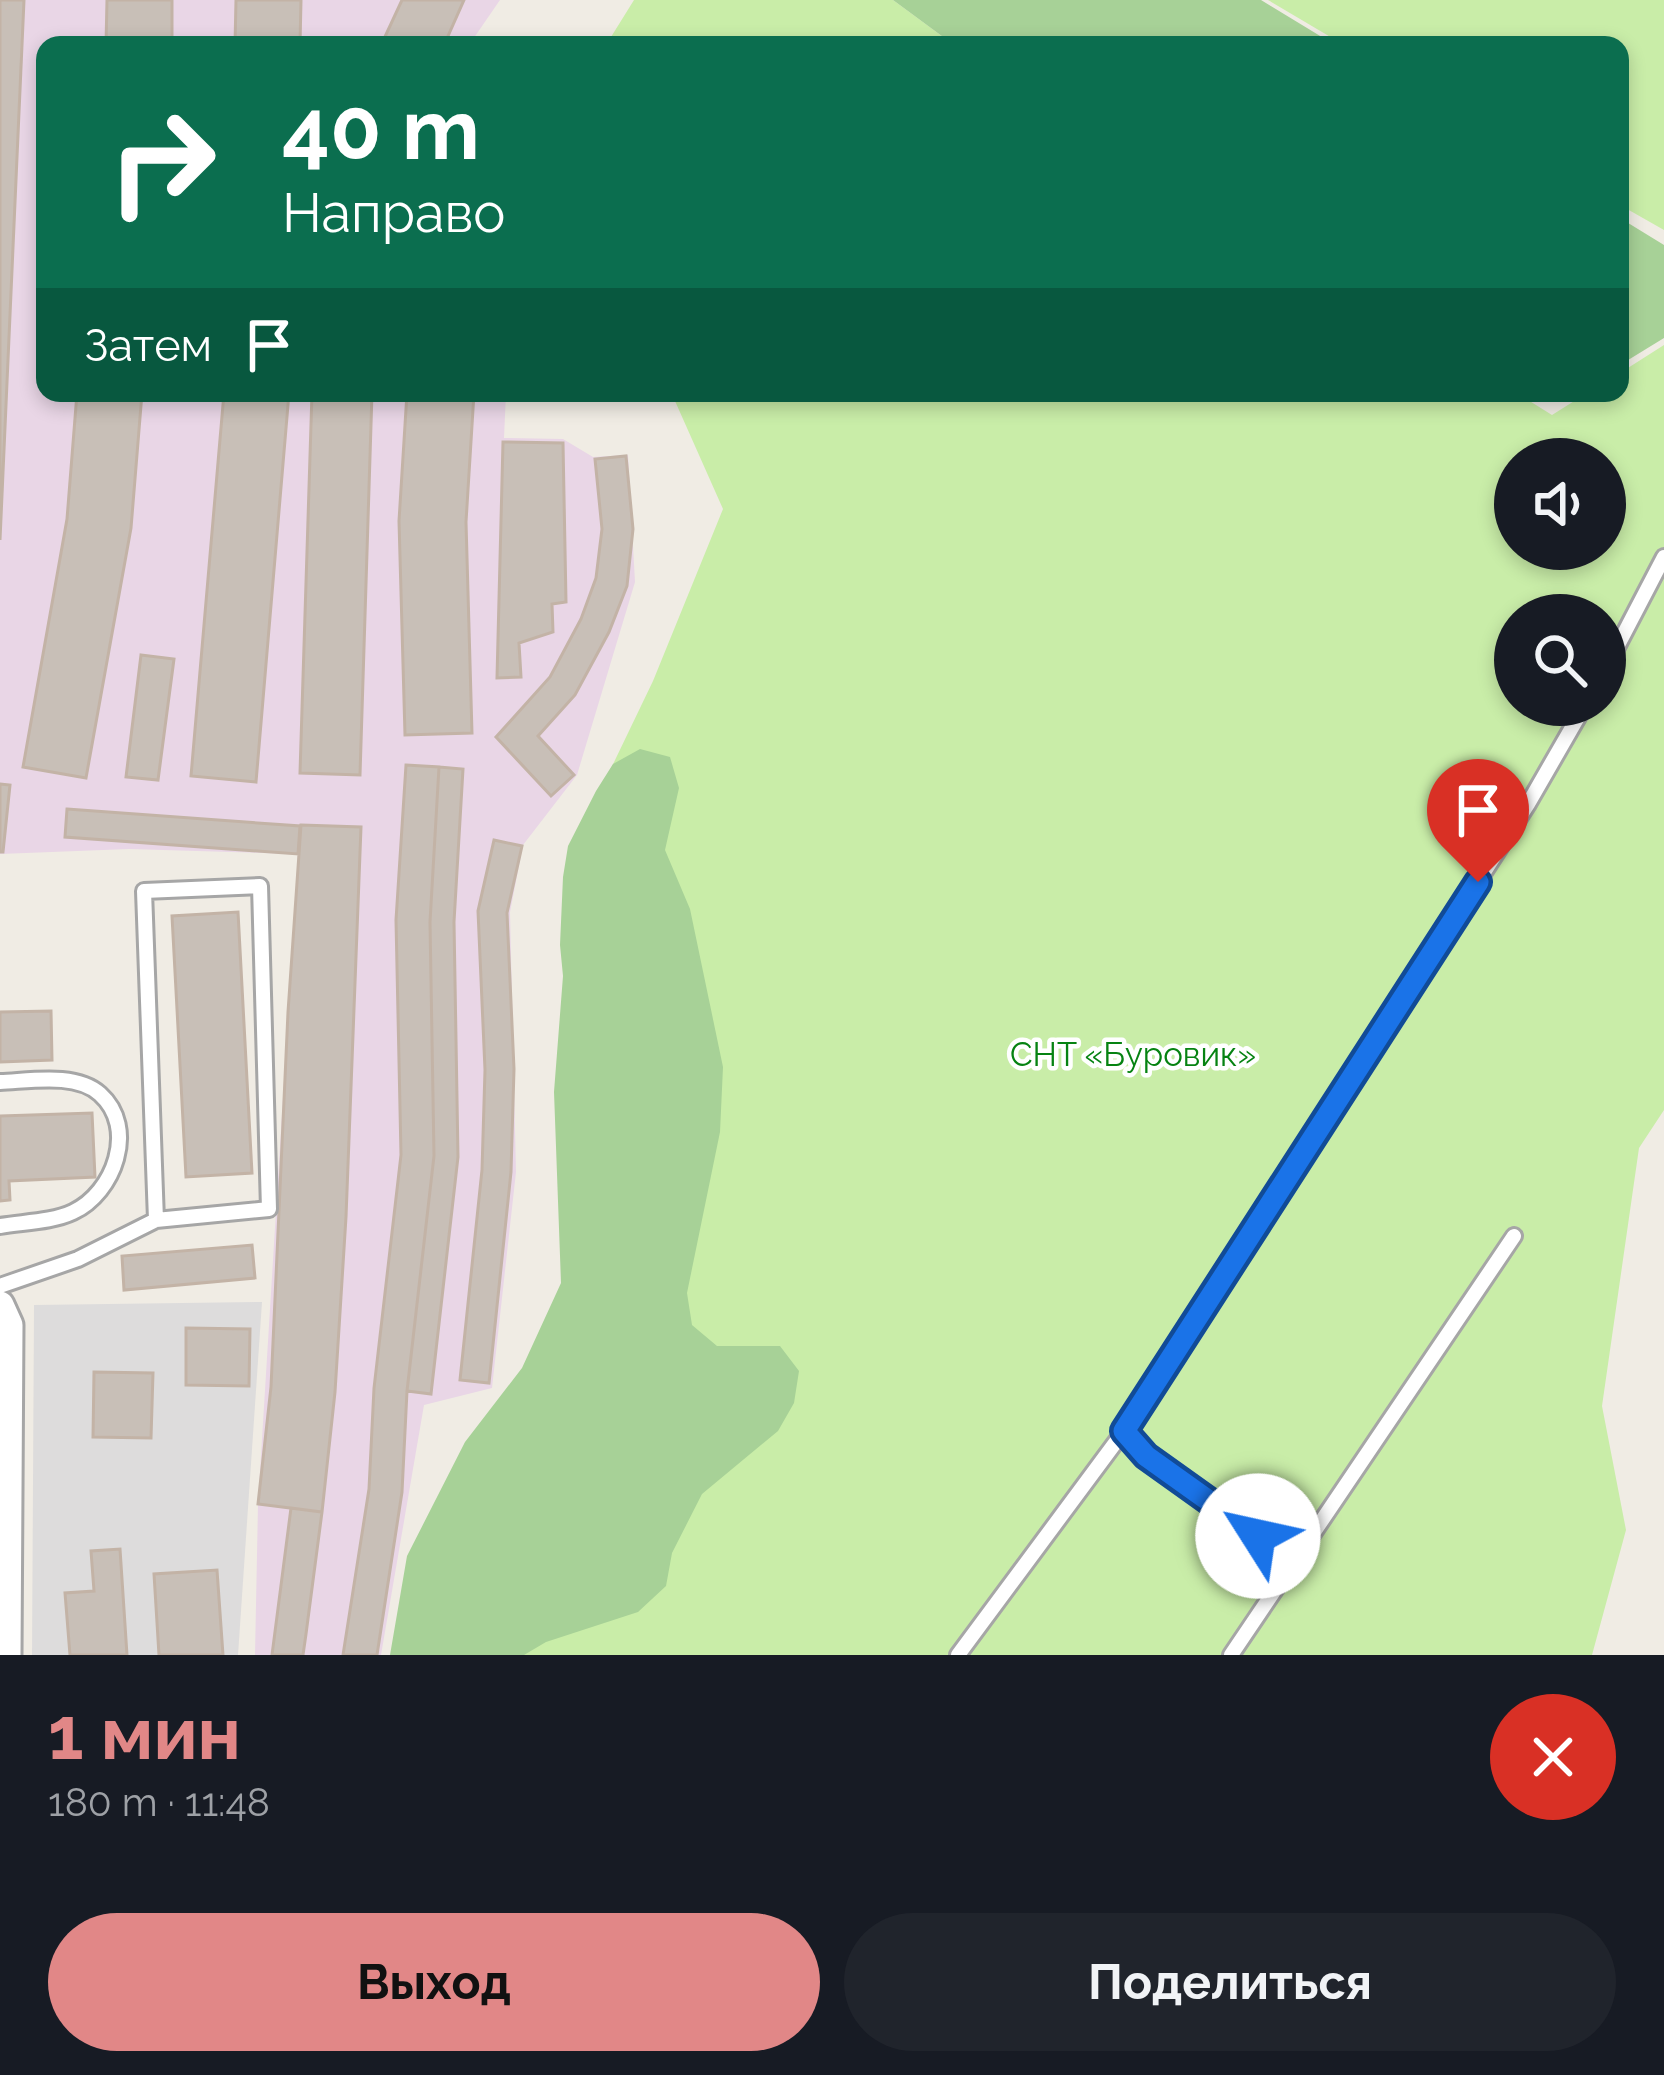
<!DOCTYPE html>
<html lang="ru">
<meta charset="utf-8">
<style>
body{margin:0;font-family:Raleway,sans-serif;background:#20242c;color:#f1f3f6;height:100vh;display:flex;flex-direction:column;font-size:45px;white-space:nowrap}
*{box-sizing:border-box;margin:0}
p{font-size:39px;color:#9ea1a6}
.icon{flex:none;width:66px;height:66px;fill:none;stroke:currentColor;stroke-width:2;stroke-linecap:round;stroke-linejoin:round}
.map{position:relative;height:1655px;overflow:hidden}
.side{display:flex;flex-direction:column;background:#171b24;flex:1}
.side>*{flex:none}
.guide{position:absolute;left:36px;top:36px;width:1593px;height:366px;border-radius:24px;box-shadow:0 6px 18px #0003;background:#0b6e4f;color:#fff;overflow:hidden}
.buttons{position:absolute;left:1494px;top:438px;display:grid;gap:24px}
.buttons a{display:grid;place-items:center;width:132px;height:132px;border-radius:50%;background:#171b24;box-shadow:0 6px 18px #0003;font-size:60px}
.pin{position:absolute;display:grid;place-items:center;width:102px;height:102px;color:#fff;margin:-123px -51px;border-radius:50% 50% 50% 0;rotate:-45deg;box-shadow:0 0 12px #0007}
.pin .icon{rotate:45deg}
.me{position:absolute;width:132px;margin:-66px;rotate:305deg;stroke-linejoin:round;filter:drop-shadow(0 0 9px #0008)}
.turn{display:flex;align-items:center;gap:42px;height:252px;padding:0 48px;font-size:54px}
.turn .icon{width:156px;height:156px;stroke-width:2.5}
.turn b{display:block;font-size:84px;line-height:102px}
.then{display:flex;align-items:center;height:114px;padding:0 48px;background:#0003;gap:24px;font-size:45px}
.round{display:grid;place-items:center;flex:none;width:126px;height:126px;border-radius:63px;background:#20242c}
.summary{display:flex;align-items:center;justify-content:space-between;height:204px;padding:0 48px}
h1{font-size:72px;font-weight:700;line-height:90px;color:#e18787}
.action{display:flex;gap:24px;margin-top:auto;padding:24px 48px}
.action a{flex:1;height:138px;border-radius:72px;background:#e18787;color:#111;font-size:48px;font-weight:700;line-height:138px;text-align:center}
.action a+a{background:#20242c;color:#f1f3f6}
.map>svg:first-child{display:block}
.residential{fill:#dddcdc}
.industrial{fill:#e9d6e6}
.grass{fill:#c9eda8;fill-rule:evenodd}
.forest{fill:#a7d197}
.building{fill:#c8bfb7;stroke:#c3b3a6;stroke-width:3}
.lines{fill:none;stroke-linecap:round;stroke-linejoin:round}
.lane-casing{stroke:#a6a6a6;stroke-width:20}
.street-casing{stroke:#a6a6a6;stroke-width:33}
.lane{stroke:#fff;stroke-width:14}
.street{stroke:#fff;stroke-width:27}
.route-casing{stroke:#114b97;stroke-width:30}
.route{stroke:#1a73e8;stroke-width:21}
.labels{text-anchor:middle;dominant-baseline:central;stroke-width:9;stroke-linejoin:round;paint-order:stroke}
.park-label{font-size:33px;fill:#068312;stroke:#fff}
</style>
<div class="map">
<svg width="1664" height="1655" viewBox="0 0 1664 1655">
<rect width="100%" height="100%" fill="#f0ece4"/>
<!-- residential -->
<path class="residential" d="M262,1302L238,1655H32L34,1305Z"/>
<!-- industrial -->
<path class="industrial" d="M0,0H500L469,45H45V393H506L504,438L563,439L593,457L628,455L635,582L577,775L523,845L510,912L516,1172L492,1388L424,1405L381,1655H255L258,1504L298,854L129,849L0,854Z"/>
<!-- grass -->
<path class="grass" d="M634,0H893L954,45H606Z
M1268,0H1664V230L1620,205V45H1344Z
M1664,345V1110L1639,1148L1602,1406L1626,1530L1592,1655H474L589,1372L579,835L653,681L723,509L675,401L666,393H1517L1552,415L1587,393H1620V373ZM1515,459H1605V549H1515ZM1515,615H1605V705H1515Z"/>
<!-- forest -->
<path class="forest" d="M893,0H1261L1335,45H954Z
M1620,218L1664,245V338L1620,365Z
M640,749L670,757L679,788L665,850L690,909L723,1067L720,1132L687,1293L692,1325L717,1346H780L799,1371L794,1403L778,1431L702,1494L672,1553L666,1586L638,1612L546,1642L524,1655H390L407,1556L465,1442L522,1368L561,1283L554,1092L563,976L560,945L563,877L568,846L596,791L613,764Z"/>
<!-- building -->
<path class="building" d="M0,0H24L0,540Z
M107,0H172V45H106Z
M236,0H301L300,45H235Z
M402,0H464L444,45H392L383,41Z
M77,393H142L131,528L86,778L23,767L67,519Z
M224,393H289L256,782L191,776Z
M312,393H372L360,775L300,773Z
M407,393H474L466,522L472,733L405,735L399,521Z
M503,442L563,443L566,602L552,604L553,632L519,643L521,677L497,678Z
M626,456L633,529L627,586L609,632L575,695L538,736L574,775L551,796L496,737L550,677L581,619L596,578L602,529L595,459Z
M141,655L174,659L158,780L126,777Z
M406,765L439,767L430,922L434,1156L407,1391L402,1492L377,1655H343L369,1489L374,1388L401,1155L396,920Z
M439,767L463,769L454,922L458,1157L431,1394L407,1391L434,1156L430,922Z
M0,784L10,785L3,852H0Z
M67,809L300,826L298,854L65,837Z
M301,825L361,827L346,1217L335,1392L322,1512L258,1504L271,1387L288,1012Z
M494,840L522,846L507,913L514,1069L511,1172L489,1383L460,1380L482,1170L485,1070L478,911Z
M238,912L252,1173L186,1177L172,916Z
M51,1011L52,1060L0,1062V1012Z
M92,1113L95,1177L9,1181L10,1200L0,1201V1116Z
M252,1245L255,1278L124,1290L122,1256Z
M186,1328L250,1329L249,1386L186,1385Z
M94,1372L153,1373L151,1438L93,1437Z
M291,1508L322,1512L306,1634L303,1655H272Z
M120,1549L127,1655H70L65,1593L94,1591L91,1551Z
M217,1570L223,1655H159L154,1574Z"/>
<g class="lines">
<!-- lane casing -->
<g class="lane-casing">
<path id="lane" d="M1605,670L1664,557
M0,1082C29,1081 76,1072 100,1094C138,1128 114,1193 73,1212C52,1222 23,1222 0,1226
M0,1286L78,1259L156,1220L269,1209L260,886L144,891L156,1220
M1124,1431L1146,1457L1295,1562
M958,1655L1124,1431L1528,804L1585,705
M1231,1655L1514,1236"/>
</g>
<!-- street casing -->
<g class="street-casing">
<path id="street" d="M0,1305L9,1325L7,1655"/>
</g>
<!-- lane -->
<use href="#lane" class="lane"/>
<!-- street -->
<use href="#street" class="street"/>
</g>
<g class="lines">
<!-- route casing -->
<g class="route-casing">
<path id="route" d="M1258,1536L1146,1456L1124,1431L1478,882"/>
</g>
<!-- route -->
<use href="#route" class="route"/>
</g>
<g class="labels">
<!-- park labels -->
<g class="park-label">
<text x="1133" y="1054">СНТ «Буровик»</text>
</g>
</g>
</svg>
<div class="buttons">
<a><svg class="icon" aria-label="sound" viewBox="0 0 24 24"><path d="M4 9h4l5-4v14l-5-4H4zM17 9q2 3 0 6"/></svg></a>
<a><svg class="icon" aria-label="search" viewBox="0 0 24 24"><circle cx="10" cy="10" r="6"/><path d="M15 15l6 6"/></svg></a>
</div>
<div class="pin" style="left:1478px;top:882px;background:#d93025"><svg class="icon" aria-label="arrive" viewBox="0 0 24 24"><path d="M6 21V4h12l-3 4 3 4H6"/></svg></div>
<svg class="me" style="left:1258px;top:1536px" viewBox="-20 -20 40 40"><circle r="19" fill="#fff"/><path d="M0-13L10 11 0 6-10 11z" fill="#1a73e8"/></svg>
<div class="guide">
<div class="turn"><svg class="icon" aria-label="right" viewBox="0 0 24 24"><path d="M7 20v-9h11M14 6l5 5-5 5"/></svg><div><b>40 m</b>Направо</div></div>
<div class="then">Затем<svg class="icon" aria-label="arrive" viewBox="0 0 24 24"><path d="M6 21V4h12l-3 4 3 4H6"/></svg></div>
</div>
</div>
<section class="side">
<div class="summary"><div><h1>1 мин</h1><p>180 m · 11:48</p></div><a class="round" style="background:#d93025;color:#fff"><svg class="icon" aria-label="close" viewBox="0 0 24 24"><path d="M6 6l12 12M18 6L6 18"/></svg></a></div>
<div class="action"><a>Выход</a><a>Поделиться</a></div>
</section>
